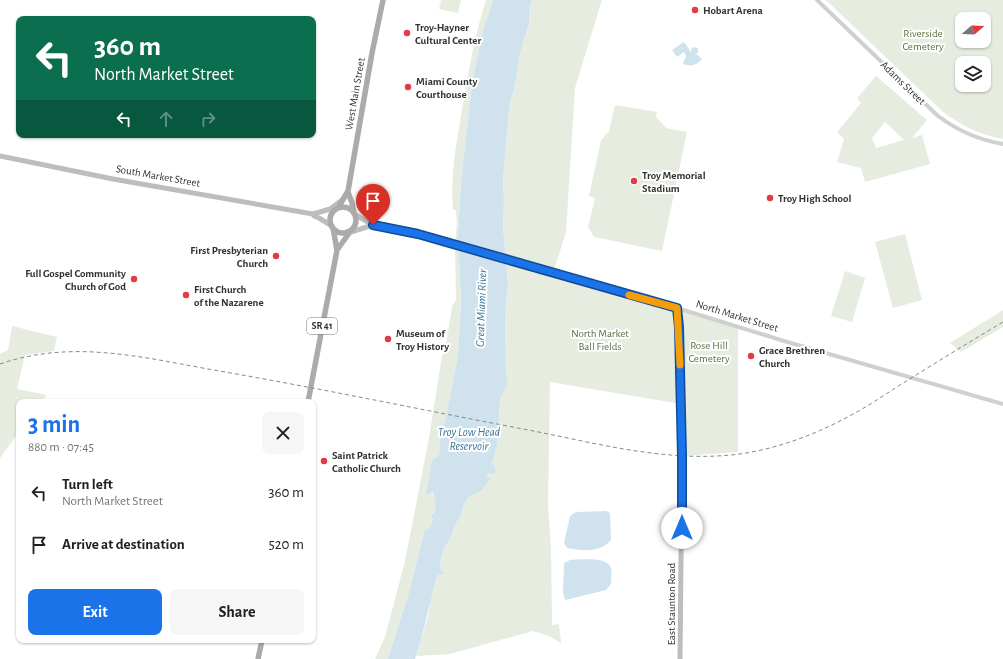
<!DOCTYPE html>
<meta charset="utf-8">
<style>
body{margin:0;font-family:"Alegreya Sans",sans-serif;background:#f6f6f6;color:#202124;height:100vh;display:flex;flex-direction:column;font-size:15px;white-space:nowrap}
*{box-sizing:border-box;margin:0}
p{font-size:13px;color:#757577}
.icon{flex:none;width:22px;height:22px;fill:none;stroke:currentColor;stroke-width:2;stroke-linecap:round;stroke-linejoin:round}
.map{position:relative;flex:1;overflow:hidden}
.details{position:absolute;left:16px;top:399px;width:300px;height:244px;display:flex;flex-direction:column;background:#fff;border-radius:8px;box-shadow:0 1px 3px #0004}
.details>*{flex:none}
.top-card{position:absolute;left:16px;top:16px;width:300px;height:122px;border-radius:8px;box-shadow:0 1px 3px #0004;background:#0b6e4f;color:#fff;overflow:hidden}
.needle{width:26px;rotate:71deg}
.fabs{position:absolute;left:955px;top:12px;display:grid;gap:8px}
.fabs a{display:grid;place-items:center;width:36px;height:36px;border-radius:8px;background:#fff;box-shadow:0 1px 3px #0004;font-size:20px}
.pin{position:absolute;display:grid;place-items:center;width:34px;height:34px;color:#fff;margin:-41px -17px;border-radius:50% 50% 50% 0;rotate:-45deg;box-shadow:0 0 4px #0007}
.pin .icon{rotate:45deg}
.me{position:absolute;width:44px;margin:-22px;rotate:0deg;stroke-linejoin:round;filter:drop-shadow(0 0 3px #0008)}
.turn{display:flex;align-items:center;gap:14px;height:84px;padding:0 12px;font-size:18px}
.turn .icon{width:52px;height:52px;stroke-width:2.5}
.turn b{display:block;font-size:28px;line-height:34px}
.lanes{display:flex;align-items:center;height:38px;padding:0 12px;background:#0003;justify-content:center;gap:20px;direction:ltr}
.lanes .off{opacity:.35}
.round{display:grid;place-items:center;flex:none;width:42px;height:42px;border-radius:8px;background:#f6f6f6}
.overview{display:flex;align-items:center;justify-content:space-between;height:68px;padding:0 12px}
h1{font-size:24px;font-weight:700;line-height:30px;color:#1a73e8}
.button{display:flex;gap:8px;margin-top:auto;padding:8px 12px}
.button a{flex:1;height:46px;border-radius:8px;background:#1a73e8;color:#fff;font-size:16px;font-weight:700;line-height:46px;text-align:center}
.button a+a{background:#f6f6f6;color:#202124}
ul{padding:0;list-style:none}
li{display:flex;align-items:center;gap:12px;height:52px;padding:0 12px}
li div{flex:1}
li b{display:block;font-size:15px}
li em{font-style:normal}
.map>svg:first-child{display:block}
.green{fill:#e6ecdf;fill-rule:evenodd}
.water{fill:#cfe2ee}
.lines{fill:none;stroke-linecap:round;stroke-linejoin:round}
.tertiary{stroke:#d0d0d0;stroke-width:4}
.secondary{stroke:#bdbdbd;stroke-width:5}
.primary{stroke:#ababab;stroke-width:5.5}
.rail{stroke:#888;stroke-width:1;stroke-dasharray:4 3;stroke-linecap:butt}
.route-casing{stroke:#114b97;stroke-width:10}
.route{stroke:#1a73e8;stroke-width:7}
.slow{stroke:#f59e0b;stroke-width:7}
.poi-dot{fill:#e63946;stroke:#fff;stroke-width:1.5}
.labels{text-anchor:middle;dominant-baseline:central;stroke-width:4;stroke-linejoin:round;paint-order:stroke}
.shield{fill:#fff;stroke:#707070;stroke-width:1}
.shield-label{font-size:10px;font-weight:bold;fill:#333}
.poi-label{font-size:11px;font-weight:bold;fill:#333;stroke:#fff;text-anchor:start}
.park-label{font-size:11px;fill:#56703f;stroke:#fff}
.street-label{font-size:11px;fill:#333;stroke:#fff}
.water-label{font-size:12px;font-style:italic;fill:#3f7597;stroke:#fff}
</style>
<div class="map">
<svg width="1003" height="659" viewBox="0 0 1003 659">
<rect width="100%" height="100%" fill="#fff"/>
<!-- green -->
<path class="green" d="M441,0H461L458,13L439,9Z
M486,0H493L484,27L473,77L461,181L458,237L461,301L458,356L445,422L441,429L439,455L431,492C440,501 433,518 430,528L425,529L409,592L388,659H375L385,637L405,561L429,438L442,356L445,351L452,307L456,300L455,245L457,223L456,210H453C450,173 457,140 463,104C469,69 475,34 486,0Z
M532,0H602L575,88L566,232L553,273L738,327V452L682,456L681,404L550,382L548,505L551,548L552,625L559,624L561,643L549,636L533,631L450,654L416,656L428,616L431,597L437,576L441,575L440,562L444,549L452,535L454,527L460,517L465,502L470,496L481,491L488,478L487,477L492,464L497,445L500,400L508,384L506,373L505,311L508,285L503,227L504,199L503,181L509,109L516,80L520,54L529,23V9Z
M826,0H1003V139C980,135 960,125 942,111ZM962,19H984V41H962ZM962,63H984V85H962Z
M876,76L927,120L912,138L922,135L930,164L865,182L861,168L837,162L844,139L837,132L861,103L857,98ZM885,122L904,140L876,148L872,138Z
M615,105L657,112L656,117L666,128L687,132L662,251L594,237L588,227L595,198L589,196L601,140L609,131Z
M905,234L922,300L893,308L875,242Z
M845,271L865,278L852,322L831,316Z
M1003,310V327L961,352L950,343Z
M12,326L57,337L54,351L25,355L17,389L47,395L41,402H19V432L0,458V354L8,350Z"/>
<!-- water -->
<path class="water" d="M493,0H532L529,9V23L520,54L516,80L509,109L503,181L504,199L503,227L508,285L505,311L506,373L508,384L500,400L497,445L492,464L494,465L496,471L493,474L488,473L487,477L491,478L481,491L470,496L465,502L460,517L454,527L452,535L444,549L440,562L441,571L443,572V574L437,576C429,604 424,632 415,659H388L409,592L425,529L430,528L433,519L431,515L434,514C436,507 436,500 433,493L431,492L428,495L426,494L432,461L439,455L441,428L445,422L458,356L461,301L458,237L461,181L473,77L484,27Z
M684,42L691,52L692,47L698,48V53L696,54L702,59C697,65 691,67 683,64L686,56L684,52L677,57L672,50Z
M606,511L610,513L611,540C600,553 582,551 567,548L564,543L570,516L576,512Z
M570,560C580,560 607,556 611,568C612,573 611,579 611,584L606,590L565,600L563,592L564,563Z"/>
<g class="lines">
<!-- tertiary -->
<path class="tertiary" d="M817,0L938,116C958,131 979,140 1003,144
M677,308L784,341L1003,404"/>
<!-- secondary -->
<path class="secondary" d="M0,156L113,179L313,214L314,216L319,218L332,226
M313,214L330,209L342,200
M354,214L373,225L418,234L677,308L679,327L682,456L680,659
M347,236L351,232L373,225"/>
<!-- primary -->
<path class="primary" d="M348,192L352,203L354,213
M330 220a13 13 0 1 1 26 0a13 13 0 1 1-26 0Z
M338,208L348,191L372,53L383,0
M333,228L337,250
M337,250L347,236V232
M308,402L337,250
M258,659L262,640"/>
<!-- rail -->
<path class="rail" d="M0,364C70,340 137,356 208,369C313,387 418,409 523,429C597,443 676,466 752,452C788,445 823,431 855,413C875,402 893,389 913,377C943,358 973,340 1003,322"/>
</g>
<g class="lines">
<!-- route casing -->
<g class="route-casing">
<path id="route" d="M373,225L418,234L677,308L679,327L682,456V528"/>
</g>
<!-- route -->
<use href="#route" class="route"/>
<!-- slow -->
<path class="slow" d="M629,295L677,308L680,365"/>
</g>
<!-- markers -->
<g class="poi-dot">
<circle cx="695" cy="10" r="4"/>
<circle cx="407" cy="33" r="4"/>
<circle cx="408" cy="87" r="4"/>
<circle cx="634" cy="181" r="4"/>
<circle cx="770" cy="198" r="4"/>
<circle cx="276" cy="256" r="4"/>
<circle cx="134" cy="279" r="4"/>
<circle cx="186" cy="295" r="4"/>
<circle cx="388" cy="339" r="4"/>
<circle cx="751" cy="356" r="4"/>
<circle cx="324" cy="461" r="4"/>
</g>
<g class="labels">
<!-- shield labels -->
<rect class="shield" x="307" y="318" width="30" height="16" rx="3"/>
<g class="shield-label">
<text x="322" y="326">SR 41</text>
</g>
<!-- poi labels -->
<g class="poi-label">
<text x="703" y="10">Hobart Arena</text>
<text x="415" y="27">Troy-Hayner<tspan x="415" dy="13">Cultural Center</tspan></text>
<text x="416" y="81">Miami County<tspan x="416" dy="13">Courthouse</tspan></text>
<text x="642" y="175">Troy Memorial<tspan x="642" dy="13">Stadium</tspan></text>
<text x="778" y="198">Troy High School</text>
<text x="268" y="250" text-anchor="end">First Presbyterian<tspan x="268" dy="13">Church</tspan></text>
<text x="126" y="273" text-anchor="end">Full Gospel Community<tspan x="126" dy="13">Church of God</tspan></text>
<text x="194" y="289">First Church<tspan x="194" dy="13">of the Nazarene</tspan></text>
<text x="396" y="333">Museum of<tspan x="396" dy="13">Troy History</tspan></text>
<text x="759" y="350">Grace Brethren<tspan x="759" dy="13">Church</tspan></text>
<text x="332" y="455">Saint Patrick<tspan x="332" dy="13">Catholic Church</tspan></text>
</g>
<!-- park labels -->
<g class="park-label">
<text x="923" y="33">Riverside<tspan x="923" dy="13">Cemetery</tspan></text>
<text x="600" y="333">North Market<tspan x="600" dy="13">Ball Fields</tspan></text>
<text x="709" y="345">Rose Hill<tspan x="709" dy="13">Cemetery</tspan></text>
</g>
<!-- street labels -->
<g class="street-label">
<text transform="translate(903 83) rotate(44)">Adams Street</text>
<text transform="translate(355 94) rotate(-80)">West Main Street</text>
<text transform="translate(158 176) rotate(10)">South Market Street</text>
<text transform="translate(737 316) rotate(17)">North Market Street</text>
<text transform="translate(671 604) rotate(-90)">East Staunton Road</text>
</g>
<!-- water labels -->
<g class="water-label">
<text transform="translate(481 308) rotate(-88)">Great Miami River</text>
<text x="469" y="432">Troy Low Head<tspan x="469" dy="14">Reservoir</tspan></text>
</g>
</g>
</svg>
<div class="fabs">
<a><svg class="needle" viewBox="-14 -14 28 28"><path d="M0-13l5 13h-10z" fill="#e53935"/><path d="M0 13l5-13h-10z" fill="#757577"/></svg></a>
<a><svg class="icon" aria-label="layers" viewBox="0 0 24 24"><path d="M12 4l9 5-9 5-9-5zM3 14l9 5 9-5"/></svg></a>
</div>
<div class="pin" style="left:373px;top:225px;background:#d93025"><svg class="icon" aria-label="arrive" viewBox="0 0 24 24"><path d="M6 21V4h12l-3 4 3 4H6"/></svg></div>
<svg class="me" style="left:682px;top:528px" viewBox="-20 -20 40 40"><circle r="19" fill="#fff"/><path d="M0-13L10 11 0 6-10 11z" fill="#1a73e8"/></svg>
<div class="top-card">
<div class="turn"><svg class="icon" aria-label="left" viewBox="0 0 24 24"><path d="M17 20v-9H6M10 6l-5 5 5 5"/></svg><div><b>360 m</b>North Market Street</div></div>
<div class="lanes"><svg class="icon" aria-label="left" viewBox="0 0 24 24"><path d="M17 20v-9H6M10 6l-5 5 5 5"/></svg><svg class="icon off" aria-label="ahead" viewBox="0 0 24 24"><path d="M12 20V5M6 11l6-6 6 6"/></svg><svg class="icon off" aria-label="right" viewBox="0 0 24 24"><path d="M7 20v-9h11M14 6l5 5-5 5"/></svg></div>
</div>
<section class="details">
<div class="overview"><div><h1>3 min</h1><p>880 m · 07:45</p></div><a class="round"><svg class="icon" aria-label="close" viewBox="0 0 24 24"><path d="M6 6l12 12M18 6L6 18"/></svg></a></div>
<ul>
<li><svg class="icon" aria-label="left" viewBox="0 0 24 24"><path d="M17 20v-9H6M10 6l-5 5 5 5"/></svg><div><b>Turn left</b><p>North Market Street</p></div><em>360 m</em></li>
<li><svg class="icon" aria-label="arrive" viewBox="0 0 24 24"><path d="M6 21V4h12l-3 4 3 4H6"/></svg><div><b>Arrive at destination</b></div><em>520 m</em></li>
</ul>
<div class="button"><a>Exit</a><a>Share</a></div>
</section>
</div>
